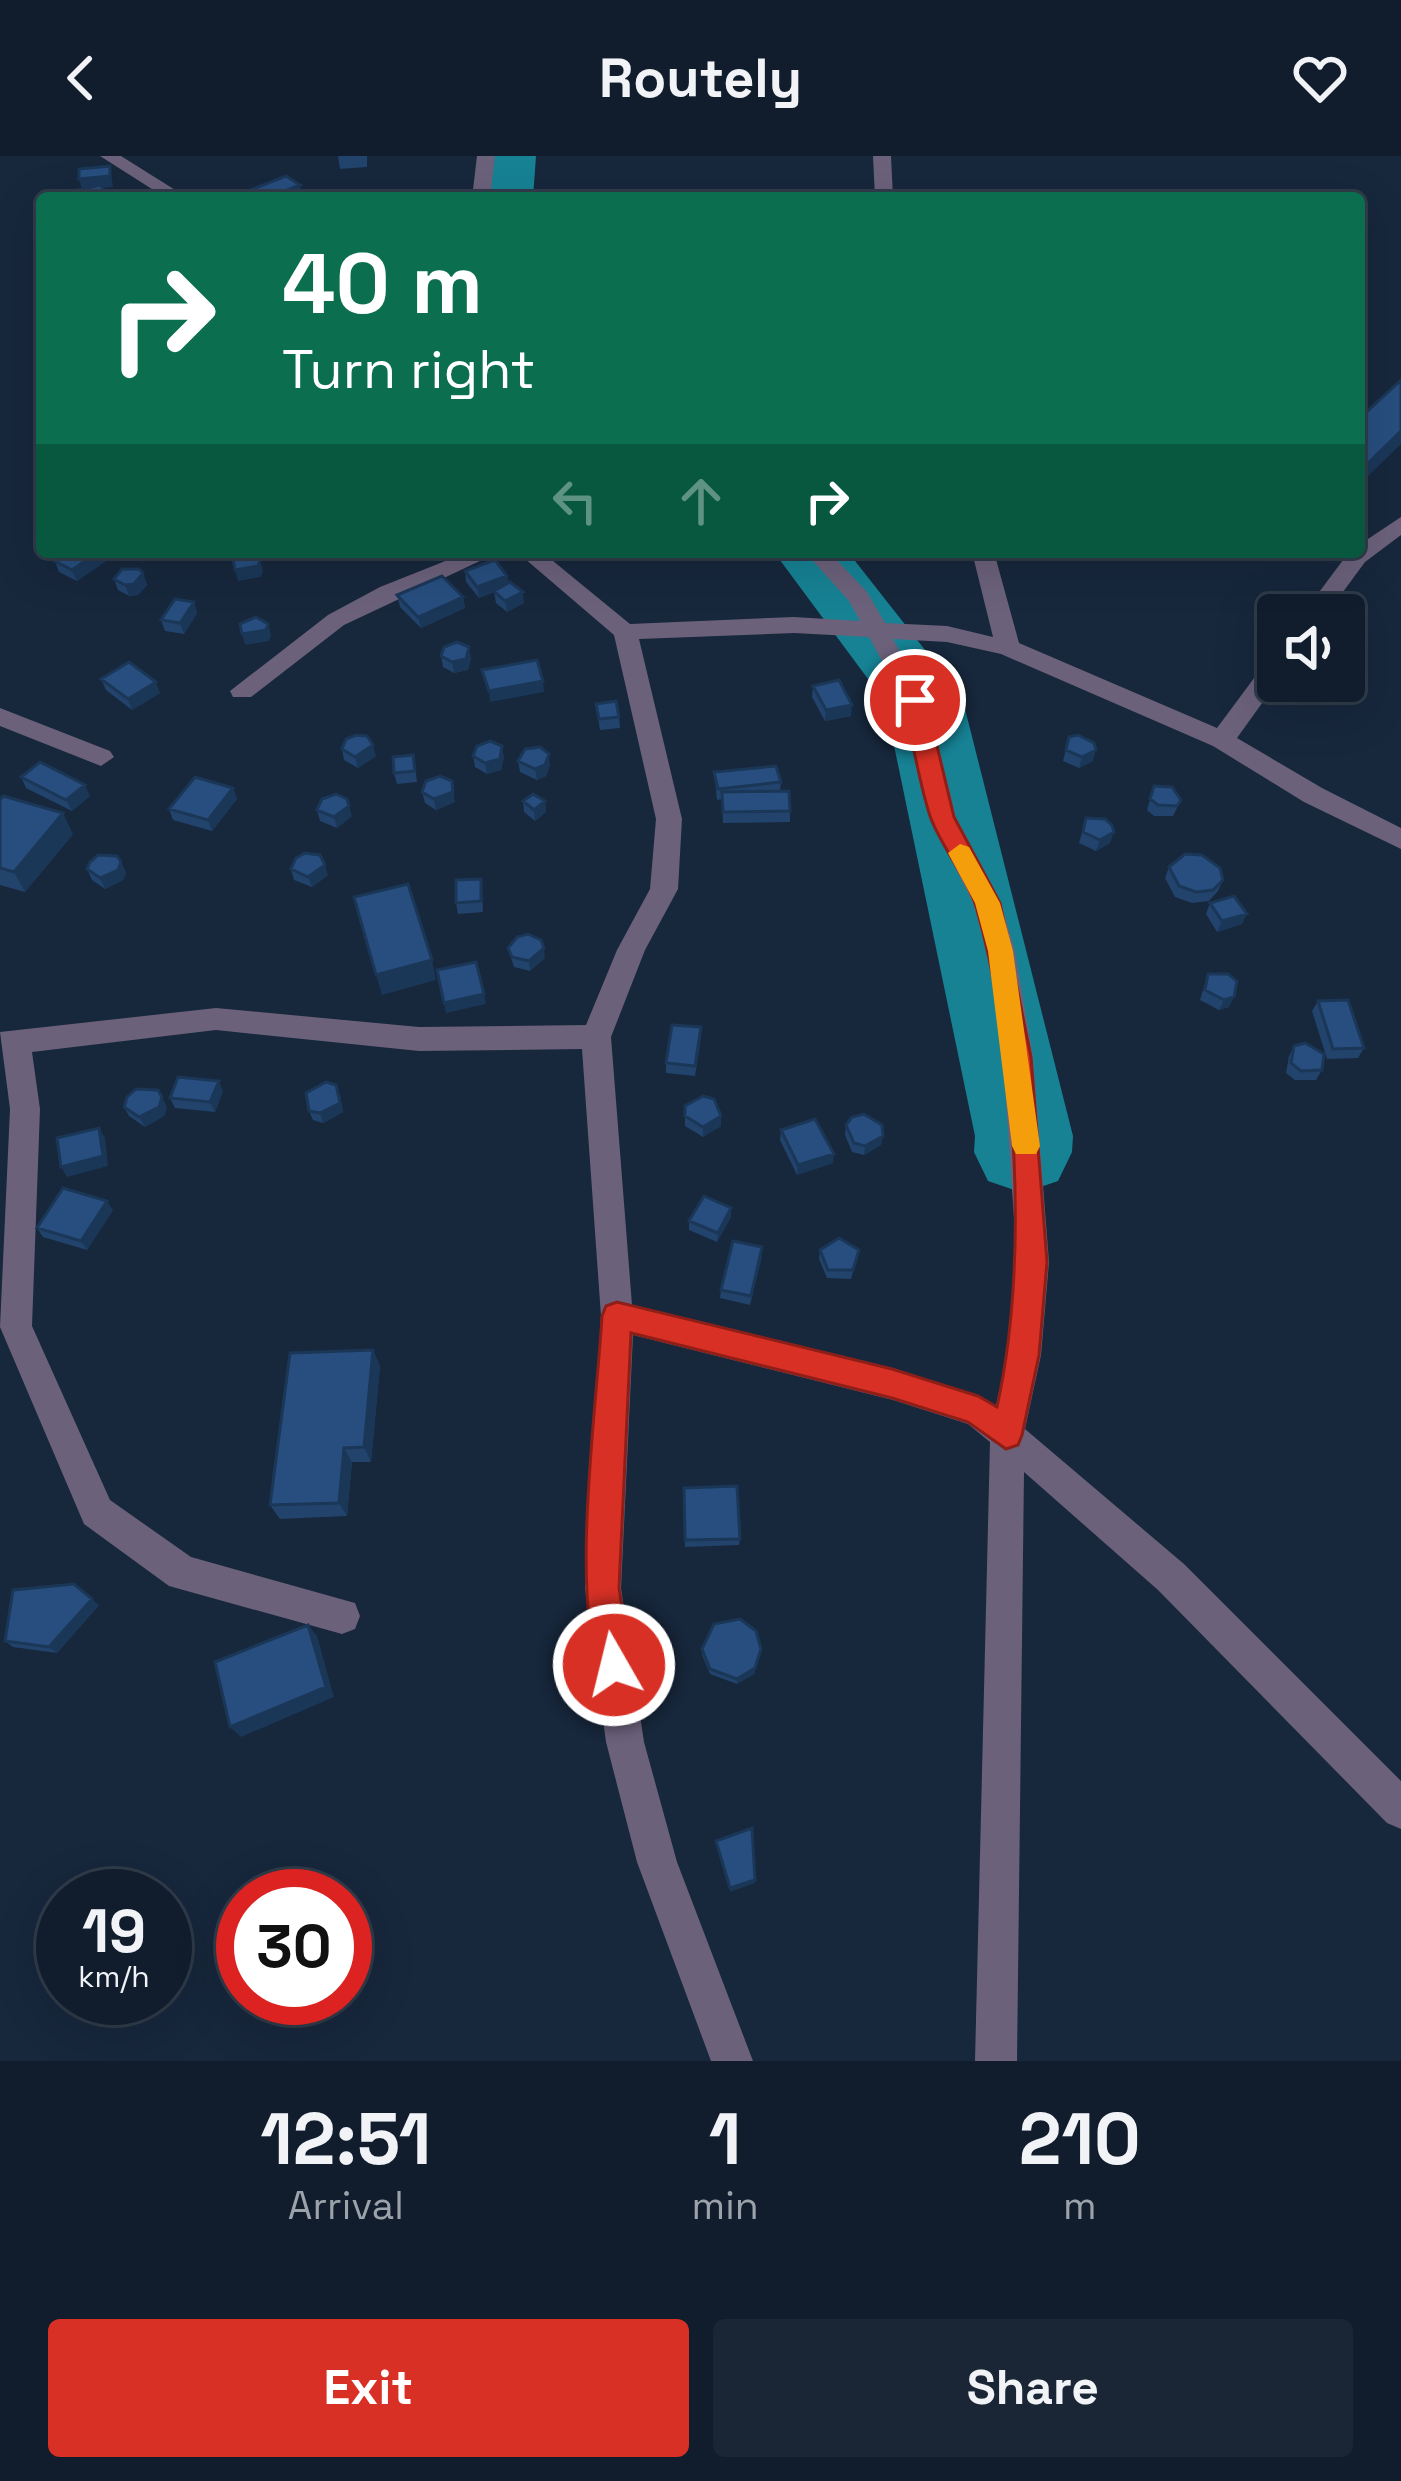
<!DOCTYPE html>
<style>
body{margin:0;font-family:"Space Grotesk",sans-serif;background:#1a2635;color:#f1f3f6;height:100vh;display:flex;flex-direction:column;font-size:45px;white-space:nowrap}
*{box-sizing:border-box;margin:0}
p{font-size:39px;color:#9ca2aa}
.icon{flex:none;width:66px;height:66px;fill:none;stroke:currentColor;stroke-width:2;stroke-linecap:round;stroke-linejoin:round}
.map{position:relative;height:1905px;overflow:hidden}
.details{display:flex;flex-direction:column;background:#111d2d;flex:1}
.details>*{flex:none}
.banner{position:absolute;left:36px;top:36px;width:1329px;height:366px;border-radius:12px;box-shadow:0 12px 48px #0002,0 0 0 3px #303b49;background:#0b6e4f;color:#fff;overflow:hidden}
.buttons{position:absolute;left:1257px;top:438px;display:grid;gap:24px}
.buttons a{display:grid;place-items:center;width:108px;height:108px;border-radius:12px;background:#111d2d;box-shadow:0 12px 48px #0002,0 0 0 3px #303b49;font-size:60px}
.speed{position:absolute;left:36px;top:1713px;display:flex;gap:24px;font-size:60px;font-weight:700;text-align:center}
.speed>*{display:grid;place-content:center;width:156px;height:156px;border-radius:50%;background:#111d2d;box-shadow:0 12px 48px #0002,0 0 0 3px #303b49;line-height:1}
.speed small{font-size:30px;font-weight:400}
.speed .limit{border:18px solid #d22;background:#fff;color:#111}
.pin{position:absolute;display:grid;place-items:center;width:102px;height:102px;color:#fff;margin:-51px;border:6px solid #fff;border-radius:50%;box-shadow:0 3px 12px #0007}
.me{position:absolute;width:132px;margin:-66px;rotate:352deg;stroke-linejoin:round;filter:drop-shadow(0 0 9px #0008)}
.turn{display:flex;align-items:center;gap:42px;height:252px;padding:0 48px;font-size:54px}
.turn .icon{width:156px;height:156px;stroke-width:2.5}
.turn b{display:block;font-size:84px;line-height:102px}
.lanes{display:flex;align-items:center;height:114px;padding:0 48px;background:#0003;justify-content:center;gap:60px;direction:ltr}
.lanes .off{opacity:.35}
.eta{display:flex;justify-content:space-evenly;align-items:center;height:204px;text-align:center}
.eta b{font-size:72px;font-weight:700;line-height:84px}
.primary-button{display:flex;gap:24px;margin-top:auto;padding:24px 48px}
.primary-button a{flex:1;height:138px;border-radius:12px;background:#d93025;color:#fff;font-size:48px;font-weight:700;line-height:138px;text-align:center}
.primary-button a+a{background:#1a2635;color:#f1f3f6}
header{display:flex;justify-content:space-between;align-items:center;height:156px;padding:0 48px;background:#111d2d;font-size:54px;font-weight:700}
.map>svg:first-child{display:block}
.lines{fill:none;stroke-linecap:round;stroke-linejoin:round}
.river{fill:#168294;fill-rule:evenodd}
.street{fill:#6b617b;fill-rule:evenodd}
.wall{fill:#22436c}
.shaded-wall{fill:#1b3758}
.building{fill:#274e7e;stroke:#1b3758;stroke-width:3}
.route{fill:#d93025;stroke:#8d1f18;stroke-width:3}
.slow{fill:#f59e0b}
</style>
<header><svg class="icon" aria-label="back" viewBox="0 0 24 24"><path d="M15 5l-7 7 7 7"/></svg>Routely<svg class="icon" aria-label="heart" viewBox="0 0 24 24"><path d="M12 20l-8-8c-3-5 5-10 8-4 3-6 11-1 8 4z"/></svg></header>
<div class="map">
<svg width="1401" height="1905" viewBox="0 0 1401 1905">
<rect width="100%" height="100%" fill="#17273c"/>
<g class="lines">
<!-- river -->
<path class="river" d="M480,0H536L533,42H477Z
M774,396H848L962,541L1073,980L1072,996L1058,1025L1023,1037L988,1025L974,996L975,980L885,546Z"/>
<!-- street -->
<path class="street" d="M100,0H121L188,42H166Z
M477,0H495L490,42H472Z
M873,0H891L893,42H875Z
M1401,361V379L1365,406L1326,459H1302L1349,396H1359V389Z
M468,396H499L344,469L251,541H233L230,535L328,459L380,431Z
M517,396H542L630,468L794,461L860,465L849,445L805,396H829L867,436L885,467L947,470L993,481L972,396H994L1019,487L1217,572L1269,502L1278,500V525L1237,582L1322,632L1401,672V693L1304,646L1213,590L1001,498L947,486L893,483L927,544L956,661L1001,747L1015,795L1033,901L1049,1106L1041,1199L1025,1273L1184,1408L1401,1625V1673L1387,1667L1158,1434L1024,1316L1017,1905H975L990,1286L968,1268L893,1244L633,1179L621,1432L644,1586L677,1706L753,1905H711L637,1706L606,1586L585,1432L601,1160L582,893L419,895L216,874L32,896L40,953L32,1170L110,1344L191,1401L355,1447L360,1460L355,1473L342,1478L169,1430L84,1368L0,1171L10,953L0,876L216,852L419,871L586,869L617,794L650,733L656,663L614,479ZM794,477L869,481L903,544L930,661L973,747L987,795L1003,901L1017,1106L1007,1199L996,1249L893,1212L632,1149L611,881L645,794L678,733L682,663L639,483Z
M0,552L110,595L114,601L101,610L0,570Z"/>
</g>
<!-- wall -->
<path class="wall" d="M338,0H367V11L340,13Z
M68,396H119L77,425L59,416L55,405Z
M465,415L507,420L508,427L524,447L507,456L496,447L494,436L479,442L466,426Z
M143,417L147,429L138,439L129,440L118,434L114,423Z
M397,439L463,441L465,452L421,472L400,451Z
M194,446L197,457L184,478L165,475L161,464Z
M441,500L471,502L468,514L454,517L443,511Z
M101,523L160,537L132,554L106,534Z
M813,530L851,560L825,565L812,541Z
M596,548L619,561L620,572L600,574Z
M1069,581L1093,605L1079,612L1063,605Z
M342,593L376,600L358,612L344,604Z
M473,600L504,601L501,614L487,618L475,611Z
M518,605L550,609L546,620L537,624L520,616Z
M415,610L417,626L397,628L394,617Z
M714,616L781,626L780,635L790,655V666L723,667L722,643L717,644Z
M21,621L90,640L72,655L26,632Z
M1154,630L1181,644L1173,660H1154L1147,654Z
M233,632L237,643L212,675L173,664L169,653Z
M422,636L455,646L436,654L425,647Z
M0,644L73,678L25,736L0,729Z
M523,645H545L546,656L535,665L524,656Z
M317,654L352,660L337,672L320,665Z
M1086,662L1110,687L1096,695L1079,687Z
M121,706L126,717L123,724L105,733L92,724L87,713Z
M1169,711L1223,724L1218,735L1209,745L1192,747L1175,741L1165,722Z
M291,713L328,719L312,731L294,724Z
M482,733L483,756L458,758L456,747Z
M1210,747L1242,768L1217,776L1206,758Z
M508,792L545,802L530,815L514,811Z
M1208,818L1229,851L1219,854L1200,844Z
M1318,845L1364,892L1358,902L1327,903L1312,855Z
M701,881L695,920L666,917V907Z
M1294,890L1322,914L1316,924H1295L1286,917L1289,900Z
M223,935L215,956L175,952L170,942Z
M340,939L343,956L323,967L313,964L309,955Z
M685,950L721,970L703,981L685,970Z
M124,951H167L164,960L145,971L129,960Z
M846,969L883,980L881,989L864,999L852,996L845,979Z
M781,974L833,1007L797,1019L780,984Z
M113,1054L87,1094L43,1081L37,1072Z
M731,1061L717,1086L689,1074V1065Z
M820,1094H859L851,1123L827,1122L819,1103Z
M762,1100L750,1149L720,1142L721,1134Z
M373,1194L380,1210L371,1306H352L347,1360L280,1363L270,1349Z
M684,1332L740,1383L739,1389L685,1391Z
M99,1449L57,1497L13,1491L5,1485Z
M702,1493L760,1498L754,1518L737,1528L710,1518L702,1499Z"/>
<!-- shaded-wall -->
<path class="shaded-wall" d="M110,10L113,31L82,34L79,23Z
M300,29L303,39L297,42H268Z
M1401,275V288L1359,329V316Z
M98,396H119L77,425L72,414Z
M260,404L263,415L261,421L238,425L235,414Z
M143,417L147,429L138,439L129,440L125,429Z
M507,420L509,431L479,442L477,431Z
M523,436L524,447L507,456L505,445Z
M463,441L465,452L421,472L418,461Z
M194,446L197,457L184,478L180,467Z
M268,468L271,479L269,485L245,489L242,478Z
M469,491L471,502L468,514L454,517L452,506Z
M543,525L544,536L490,546L489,535Z
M156,526L160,537L132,554L128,543Z
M852,549L851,560L825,565L826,554Z
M373,589L376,600L358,612L355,601Z
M502,590L504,601L501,614L487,618L485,607Z
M1096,594L1093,605L1079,612L1082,601Z
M549,598L550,609L546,620L537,624L535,613Z
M452,625L455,646L436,654L434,643Z
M85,629L90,640L72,655L66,644Z
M233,632L237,643L212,675L208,664Z
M545,645L546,656L535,665L534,654Z
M349,650L352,660L337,672L334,661Z
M63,657L73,678L25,736L14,716Z
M1114,676L1110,687L1096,695L1100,684Z
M121,706L126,717L123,724L105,733L100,722Z
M325,709L328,719L312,731L308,721Z
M1247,758L1242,768L1217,776L1222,765Z
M544,792L545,802L530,815L529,805Z
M432,804L436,824L382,839L376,819Z
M484,838L486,848L446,857L444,847Z
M1234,841L1229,851L1219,854L1224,844Z
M219,925L223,935L215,956L210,946Z
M336,929L343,956L323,967L320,957Z
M162,941L167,951L164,960L145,971L139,961Z
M721,960V970L703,981V971Z
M99,972L105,982L108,1010L67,1021L61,1011Z
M883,980L881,989L864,999L865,990Z
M834,998L833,1007L797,1019L798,1009Z
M107,1045L113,1054L87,1094L81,1085Z
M731,1052V1061L717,1086L718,1077Z
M373,1194L380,1210L371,1306L364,1291Z
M344,1292L352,1306L347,1360L339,1347Z
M92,1443L99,1449L57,1497L49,1491Z
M308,1469L317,1480L334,1541L241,1581L230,1571Z
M761,1493L754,1518L737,1528V1523Z
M755,1724V1727L730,1736V1732Z"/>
<!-- building -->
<path class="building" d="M110,10V20L79,23V13Z
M286,20L300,29L268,42H250L243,37Z
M101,29L107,40L58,42L56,39Z
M1401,224V275L1359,316V263Z
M68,396H98L72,414L55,405Z
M248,398L260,404L258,410L235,414L233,404Z
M495,404L507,420L477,431L465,415Z
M122,413H139L143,417L134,428L125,429L114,423Z
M442,420L463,441L418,461L397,439Z
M510,426L523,436L505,445L494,435Z
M175,443L194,446L180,467L161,464Z
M256,461L268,468L266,474L242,478L240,468Z
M457,486L469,491L466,503L452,506L441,500L444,491Z
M537,504L543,525L489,535L482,514Z
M129,506L156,526L128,543L101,523Z
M839,524L852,549L826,554L813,530Z
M616,545L619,561L599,563L596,548Z
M356,579L367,580L373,589L355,601L342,593L346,583Z
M1078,579L1094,587L1096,594L1082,601L1066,594L1069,581Z
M490,585L502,590L500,603L485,607L473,600L477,590Z
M540,591L549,598L545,609L535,613L518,605L525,593Z
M413,599L415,615L394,617L393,601Z
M40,606L85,629L66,644L21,621Z
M776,610L781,626L718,633L714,616Z
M440,620L452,625L453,636L434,643L422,636L426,625Z
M195,621L233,632L208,664L169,653Z
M1154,630L1172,631L1181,644L1177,650L1158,649L1150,643Z
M789,635L790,655L723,656L722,636Z
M336,638L347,643L349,650L334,661L317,654L322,643Z
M533,638L545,645L534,654L523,645Z
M3,640L63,657L14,716L0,712V644Z
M1086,662L1105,663L1112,669L1114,676L1100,684L1083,676Z
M305,697L320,699L325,709L308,721L291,713L296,702Z
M1185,698L1202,699L1220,712L1223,724L1213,734L1196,736L1179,730L1169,711Z
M98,699L117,700L121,706L118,714L100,722L87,713L90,706Z
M481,723V745L456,747V724Z
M408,728L432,804L376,819L354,741Z
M1234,740L1247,758L1222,765L1210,747Z
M528,778L541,784L544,792L529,805L512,801L508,792L517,781Z
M476,806L484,838L444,847L437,814Z
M1208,818H1228L1237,825L1234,841L1224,844L1205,834Z
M1348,844L1364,892L1333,893L1318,845Z
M672,869L701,871L695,910L666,907Z
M1305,887L1324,898L1322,914L1301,915L1291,907L1294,890Z
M178,921L219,925L210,946L170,942Z
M326,926L336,929L340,947L320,957L309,955L306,937Z
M136,933L158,934L162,941L159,951L139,961L124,951L127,941Z
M703,940L714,943L721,960L703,971L685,960V950Z
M864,958L882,969L883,980L865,990L854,987L846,969L852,961Z
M815,963L834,998L798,1009L781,974Z
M99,972L103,1000L61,1011L57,982Z
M63,1032L107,1045L81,1085L37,1072Z
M704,1040L731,1052L718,1077L689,1065Z
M839,1082L859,1094L853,1114H828L820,1094Z
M733,1085L762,1091L751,1140L721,1134Z
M373,1194L364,1291L344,1292L339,1347L270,1349L290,1197Z
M737,1330L740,1383L685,1384L684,1332Z
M74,1428L92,1443L49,1491L5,1485L13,1434Z
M740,1463L756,1475L761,1493L755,1512L737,1523L710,1513L702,1493L714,1468Z
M308,1469L326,1531L230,1571L215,1506Z
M752,1672L755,1724L730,1732L716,1685Z"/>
<!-- route -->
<path class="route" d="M915,536L926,544L954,661L1000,747L1031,901L1047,1106L1039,1199L1022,1279L1018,1289L1006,1293L968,1266L892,1242L631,1177L619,1432L631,1509L626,1521L614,1526L602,1521C569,1442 597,1250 602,1160L606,1150L617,1146L892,1213L978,1240L997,1251C1029,1105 1017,895 976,750C966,719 941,691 930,660C918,623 912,582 904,544Z"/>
<!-- slow -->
<path class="slow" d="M960,688L969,691L1000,747L1013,795L1040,990L1036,998H1016L1012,990L988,795L975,747L948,697Z"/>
</svg>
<div class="buttons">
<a><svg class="icon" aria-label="sound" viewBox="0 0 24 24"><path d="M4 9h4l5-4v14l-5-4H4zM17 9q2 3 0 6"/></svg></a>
</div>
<div class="speed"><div>19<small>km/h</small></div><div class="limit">30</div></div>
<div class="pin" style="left:915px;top:544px;background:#d93025"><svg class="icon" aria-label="arrive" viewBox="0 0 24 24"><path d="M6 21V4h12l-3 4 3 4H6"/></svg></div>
<svg class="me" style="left:614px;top:1509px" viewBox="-20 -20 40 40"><circle r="17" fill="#d93025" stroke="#fff" stroke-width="3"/><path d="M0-11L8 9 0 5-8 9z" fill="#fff"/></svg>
<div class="banner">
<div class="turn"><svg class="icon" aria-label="right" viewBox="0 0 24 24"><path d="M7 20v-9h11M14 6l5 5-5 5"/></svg><div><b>40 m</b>Turn right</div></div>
<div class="lanes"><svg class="icon off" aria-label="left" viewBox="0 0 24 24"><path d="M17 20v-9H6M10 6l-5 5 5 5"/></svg><svg class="icon off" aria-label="ahead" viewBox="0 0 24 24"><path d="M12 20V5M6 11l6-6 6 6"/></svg><svg class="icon" aria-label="right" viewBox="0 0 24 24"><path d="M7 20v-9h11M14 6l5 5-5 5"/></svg></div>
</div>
</div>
<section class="details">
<div class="eta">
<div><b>12:51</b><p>Arrival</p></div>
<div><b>1</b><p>min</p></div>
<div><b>210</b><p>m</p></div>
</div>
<div class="primary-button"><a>Exit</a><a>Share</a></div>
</section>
